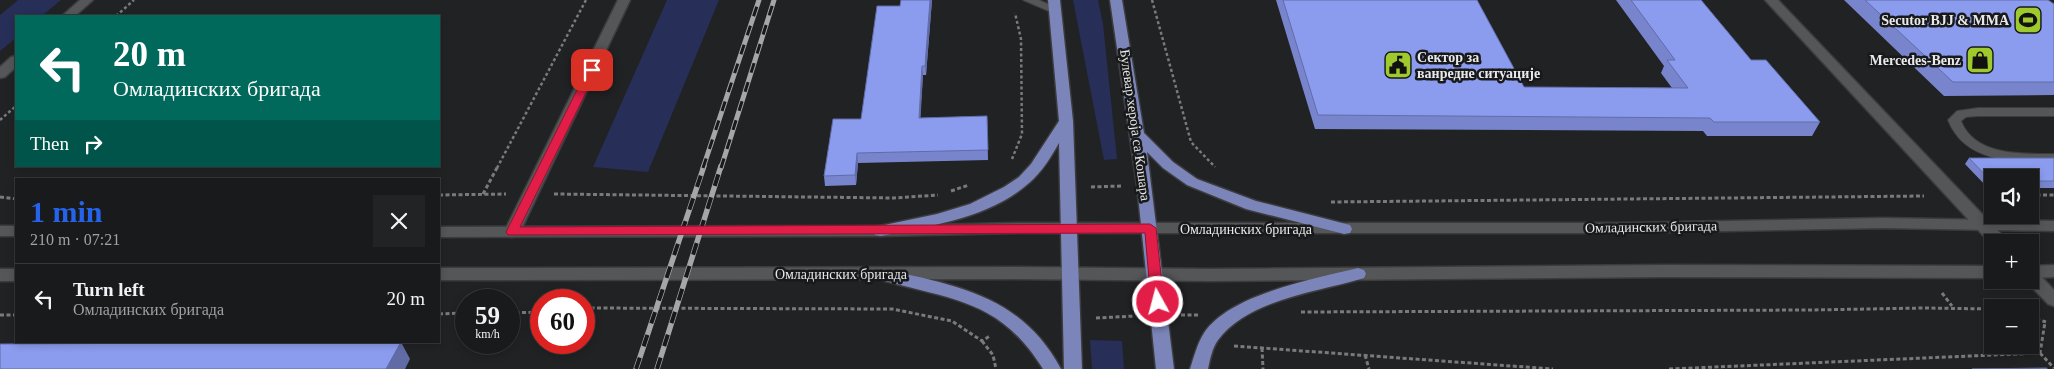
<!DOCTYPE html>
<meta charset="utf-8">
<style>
body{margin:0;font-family:"Times New Roman",serif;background:#222324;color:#f1f3f6;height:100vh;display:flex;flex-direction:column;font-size:19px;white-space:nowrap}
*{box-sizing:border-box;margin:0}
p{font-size:16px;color:#9fa1a3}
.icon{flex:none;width:28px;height:28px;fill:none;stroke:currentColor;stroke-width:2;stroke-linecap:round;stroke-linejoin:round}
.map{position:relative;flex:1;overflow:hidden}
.details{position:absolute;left:15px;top:178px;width:425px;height:165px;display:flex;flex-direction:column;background:#191a1b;border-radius:0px;box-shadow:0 2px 8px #0003,0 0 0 1px #37383a}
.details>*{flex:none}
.guide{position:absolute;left:15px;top:15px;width:425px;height:152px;border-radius:0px;box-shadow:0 2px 8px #0003,0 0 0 1px #37383a;background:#00695c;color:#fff;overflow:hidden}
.fabs{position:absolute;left:1984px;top:169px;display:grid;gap:10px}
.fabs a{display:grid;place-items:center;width:55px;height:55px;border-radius:0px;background:#191a1b;box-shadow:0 2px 8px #0003,0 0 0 1px #37383a;font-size:25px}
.speed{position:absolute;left:455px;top:289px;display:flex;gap:10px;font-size:25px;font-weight:700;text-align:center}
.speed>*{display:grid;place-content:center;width:65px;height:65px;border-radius:50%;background:#191a1b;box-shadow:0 2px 8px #0003,0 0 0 1px #37383a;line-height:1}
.speed small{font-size:12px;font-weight:400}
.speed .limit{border:8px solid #d22;background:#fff;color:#111}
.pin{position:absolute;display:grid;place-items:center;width:42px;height:42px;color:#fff;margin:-21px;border-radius:10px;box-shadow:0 2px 8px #0006}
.me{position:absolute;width:55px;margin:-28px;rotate:353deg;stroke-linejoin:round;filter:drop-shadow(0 0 4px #0008)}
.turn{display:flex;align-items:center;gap:18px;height:105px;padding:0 15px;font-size:22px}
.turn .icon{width:65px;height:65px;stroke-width:2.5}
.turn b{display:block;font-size:35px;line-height:42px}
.then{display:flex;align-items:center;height:48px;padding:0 15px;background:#0003;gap:10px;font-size:19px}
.round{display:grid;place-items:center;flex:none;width:52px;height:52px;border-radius:0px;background:#222324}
.overview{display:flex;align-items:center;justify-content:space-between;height:85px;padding:0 15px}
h1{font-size:30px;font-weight:600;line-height:38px;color:#2563eb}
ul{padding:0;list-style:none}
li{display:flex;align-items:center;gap:15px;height:70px;padding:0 15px;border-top:1px solid #37383a}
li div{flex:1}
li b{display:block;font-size:19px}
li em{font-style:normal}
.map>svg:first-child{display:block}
.green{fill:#272e58}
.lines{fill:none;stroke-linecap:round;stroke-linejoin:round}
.lane-casing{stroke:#3c3c3e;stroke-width:2}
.street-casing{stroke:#3c3c3e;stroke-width:3}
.secondary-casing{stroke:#3c3c3e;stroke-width:3}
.primary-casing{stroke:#3c3c3e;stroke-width:3}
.path-far1{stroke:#7a7a7c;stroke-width:2.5;stroke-dasharray:3 2.5;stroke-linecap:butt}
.path{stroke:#7a7a7c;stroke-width:3;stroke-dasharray:4 2.5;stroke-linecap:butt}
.lane{fill:#555658;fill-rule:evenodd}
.street{fill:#555658;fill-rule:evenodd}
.secondary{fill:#555658;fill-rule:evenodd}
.primary{fill:#7b85b9;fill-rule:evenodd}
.rail-far1-casing{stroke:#a5a6a8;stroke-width:5}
.rail-casing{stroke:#a5a6a8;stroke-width:5.5}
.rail-far1{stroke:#18191b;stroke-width:3;stroke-dasharray:10;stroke-linecap:butt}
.rail{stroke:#18191b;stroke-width:4;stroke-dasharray:12;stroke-linecap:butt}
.wall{fill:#7885cd}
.shaded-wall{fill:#616ca7}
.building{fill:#8b9bee;stroke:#616ca7}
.route{fill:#e11d48;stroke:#92132f}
.labels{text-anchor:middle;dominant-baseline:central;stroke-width:5;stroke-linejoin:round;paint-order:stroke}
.poi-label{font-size:14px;font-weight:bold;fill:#e9e9eb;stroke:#18191b;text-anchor:end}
.street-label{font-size:14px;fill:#e9e9eb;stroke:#18191b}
</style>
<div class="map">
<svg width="2054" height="369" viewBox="0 0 2054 369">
<rect width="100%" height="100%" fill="#212224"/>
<!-- green -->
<path class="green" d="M18,0H61L42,16H16V38L0,51V15Z
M667,0H719L648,172L593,167Z
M1073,0H1098L1103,24L1117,159L1104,160Z
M1090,340L1122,341L1124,369H1092Z"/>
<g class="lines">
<!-- lane casing -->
<g class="lane-casing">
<path id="lane" d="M1023,0H1039L1061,10L1055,13L1051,12Z
M1978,108H2054V116H1978L1966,117L1961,121C1975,156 2022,154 2054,154V162C2014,162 1965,163 1948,120L1957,111Z"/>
</g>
<!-- street casing -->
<g class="street-casing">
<path id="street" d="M618,0H630L520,232L518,236L512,237L506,236L504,232Z
M1765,0H1778L2005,238L2007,242H1992V245Z
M2030,269L2036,271L2054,290V306L2048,304L2025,280H2030Z"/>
</g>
<!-- secondary casing -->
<g class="secondary-casing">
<path id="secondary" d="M80,0H93L75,16H62Z
M16,56V67L5,77L0,78V67L11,57Z
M1883,218L2054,221V231L1883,228L1624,233H1018L881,236L439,237V227L881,226L1018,223H1624Z
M0,226H16V236H0Z
M1663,265L1992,266V278L1663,277L1210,281L1017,279L439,280V268L1017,267L1210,269Z
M2054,265V277L2030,278V266Z
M0,269H16V281H0Z"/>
</g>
<!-- primary casing -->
<g class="primary-casing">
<path id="primary" d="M1048,0H1060L1073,121L1082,369H1064L1059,143C1051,157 1042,172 1029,183C990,218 931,226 881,236L875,235L873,231L875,227L937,214L970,204L1004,187L1019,177L1031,164L1059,121Z
M1110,0H1122L1144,133L1173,162L1197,179L1256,201L1350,225L1352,229L1350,233L1344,234L1246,209L1187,185L1163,168L1147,152L1174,369H1156L1137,186Z
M1358,268L1364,270L1366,274L1364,278C1318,292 1248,299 1218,340C1212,348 1210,360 1208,369H1190C1194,357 1197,344 1204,333C1230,294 1314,279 1358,268Z
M884,269C958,286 1022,296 1061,369H1043C999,298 950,300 878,279L876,275L878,271Z"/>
</g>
<!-- path-far1 -->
<path class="path-far1" d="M1152,0L1191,142L1215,167
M116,16L134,0
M0,120L16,106
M1012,159L1022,134L1021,39L1015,13
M497,168L586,0"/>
<!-- path -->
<path class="path" d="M1091,187L1122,186
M951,191L969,185
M483,194L498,166
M554,194L894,198L938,195
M439,195L506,194
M2030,195H2054
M0,197L16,199
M1331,202L1924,196
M1942,293L1952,306
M584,308L892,309L952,321L982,341L991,335
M1301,312L1811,310L1924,308L1992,309
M509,313L541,312
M439,314L466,313
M0,315H16
M1181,315H1198
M2030,317L2046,322
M1096,318L1135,316
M982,341L993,355L996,369
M1234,346L1553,369
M1262,348L1263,369
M2040,353L2054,368
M1365,355L1369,369
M1669,369L2040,353L2045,322"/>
<!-- lane -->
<use href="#lane" class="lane"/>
<!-- street -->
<use href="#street" class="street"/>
<!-- secondary -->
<use href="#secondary" class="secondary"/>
<!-- primary -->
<use href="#primary" class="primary"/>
<!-- rail-far1 casing -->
<g class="rail-far1-casing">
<path id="rail-far1" d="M703,168L759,0
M721,168L774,0"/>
</g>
<!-- rail casing -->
<g class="rail-casing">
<path id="rail" d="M636,369L704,166
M657,369L721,166"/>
</g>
<!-- rail-far1 -->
<use href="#rail-far1" class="rail-far1"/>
<!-- rail -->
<use href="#rail" class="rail"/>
</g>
<!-- wall -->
<path class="wall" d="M901,0H932L926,75H923L920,118L987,116L988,160L858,163L856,185L825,186L824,176L861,119L900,6Z
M1276,0H1477L1524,87L1672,88L1661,73L1664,66L1616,0H1701L1751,60L1820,122L1812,136H1707L1703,131L1315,129Z
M1844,0H2048L2054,4V95L1944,96Z
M1969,158L2054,159V188H2030V178H1992V187H1987L1965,164Z"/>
<!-- shaded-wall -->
<path class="shaded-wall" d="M930,0H932L926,75L925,66Z
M922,66L923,75L920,128L919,118Z
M857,153L858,163L856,185L855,175Z
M401,342L410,359L405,369H386Z"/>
<!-- building -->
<path class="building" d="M901,0H930L925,66H922L919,118L987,116L988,150L857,153L855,175L824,176L833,119H861L877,6H900Z
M1283,0H1477L1524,87L1688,88L1667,60H1675L1631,0H1701L1751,60H1766L1820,122H1714L1710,118L1318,115Z
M1865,0H2048L2054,4V82H1953Z
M1969,158H2054V181H2030V178H1992V181H1991Z
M401,342L386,369H0V344Z
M2047,368V369H1972Z"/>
<!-- route -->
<path class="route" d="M592,67L597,70L520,227L1150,224L1156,228L1164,302L1162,305H1153L1151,302L1145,233L508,235L506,232L587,70Z"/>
<!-- icons -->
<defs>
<g id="stadium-square" transform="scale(1.4375)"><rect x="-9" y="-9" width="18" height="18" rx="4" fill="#9fca2d" stroke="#18191b"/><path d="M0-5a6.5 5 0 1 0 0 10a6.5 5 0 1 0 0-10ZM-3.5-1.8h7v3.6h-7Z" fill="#111"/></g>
<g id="shop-square" transform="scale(1.4375)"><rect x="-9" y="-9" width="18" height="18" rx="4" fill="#9fca2d" stroke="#18191b"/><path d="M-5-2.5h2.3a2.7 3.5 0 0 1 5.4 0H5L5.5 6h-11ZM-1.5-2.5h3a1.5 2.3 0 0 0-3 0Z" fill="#111"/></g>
<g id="civic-square" transform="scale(1.4375)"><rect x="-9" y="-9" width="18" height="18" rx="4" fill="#9fca2d" stroke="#18191b"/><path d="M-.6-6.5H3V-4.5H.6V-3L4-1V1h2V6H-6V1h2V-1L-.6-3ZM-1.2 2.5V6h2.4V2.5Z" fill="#111"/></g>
</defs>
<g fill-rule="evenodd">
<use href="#stadium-square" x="2028" y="20"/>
<use href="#shop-square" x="1980" y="60"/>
<use href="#civic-square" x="1398" y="65"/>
</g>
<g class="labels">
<!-- poi labels -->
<g class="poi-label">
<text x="2009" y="20">Secutor BJJ &amp; MMA</text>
<text x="1417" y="57" text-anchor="start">Сектор за<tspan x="1417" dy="16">ванредне ситуације</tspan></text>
<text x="1961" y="60">Mercedes-Benz</text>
</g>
<!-- street labels -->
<g class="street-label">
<text transform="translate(1135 125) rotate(82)">Булевар хероја са Кошара</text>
<text transform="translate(1651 227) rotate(-1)">Омладинских бригада</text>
<text x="1246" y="229">Омладинских бригада</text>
<text x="841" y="274">Омладинских бригада</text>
</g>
</g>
</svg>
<div class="fabs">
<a><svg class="icon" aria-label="sound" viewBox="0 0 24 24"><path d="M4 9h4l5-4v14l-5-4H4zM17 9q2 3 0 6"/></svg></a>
<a>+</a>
<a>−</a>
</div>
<div class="speed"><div>59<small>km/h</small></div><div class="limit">60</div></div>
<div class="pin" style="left:592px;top:70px;background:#d93025"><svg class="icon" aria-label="arrive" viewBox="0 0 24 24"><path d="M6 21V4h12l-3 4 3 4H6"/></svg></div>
<svg class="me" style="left:1158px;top:302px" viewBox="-20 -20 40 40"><circle r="17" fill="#e11d48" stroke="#fff" stroke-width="3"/><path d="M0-11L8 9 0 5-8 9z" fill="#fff"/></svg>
<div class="guide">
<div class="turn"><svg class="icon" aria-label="left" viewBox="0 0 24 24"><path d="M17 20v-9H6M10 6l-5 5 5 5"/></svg><div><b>20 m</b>Омладинских бригада</div></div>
<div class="then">Then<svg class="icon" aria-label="right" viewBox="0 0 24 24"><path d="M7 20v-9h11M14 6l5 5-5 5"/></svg></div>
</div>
<section class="details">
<div class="overview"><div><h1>1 min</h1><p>210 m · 07:21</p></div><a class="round"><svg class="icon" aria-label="close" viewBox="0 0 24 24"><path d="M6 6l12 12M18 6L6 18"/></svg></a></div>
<ul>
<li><svg class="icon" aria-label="left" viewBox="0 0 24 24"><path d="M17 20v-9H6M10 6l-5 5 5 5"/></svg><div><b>Turn left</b><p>Омладинских бригада</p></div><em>20 m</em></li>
</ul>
</section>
</div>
